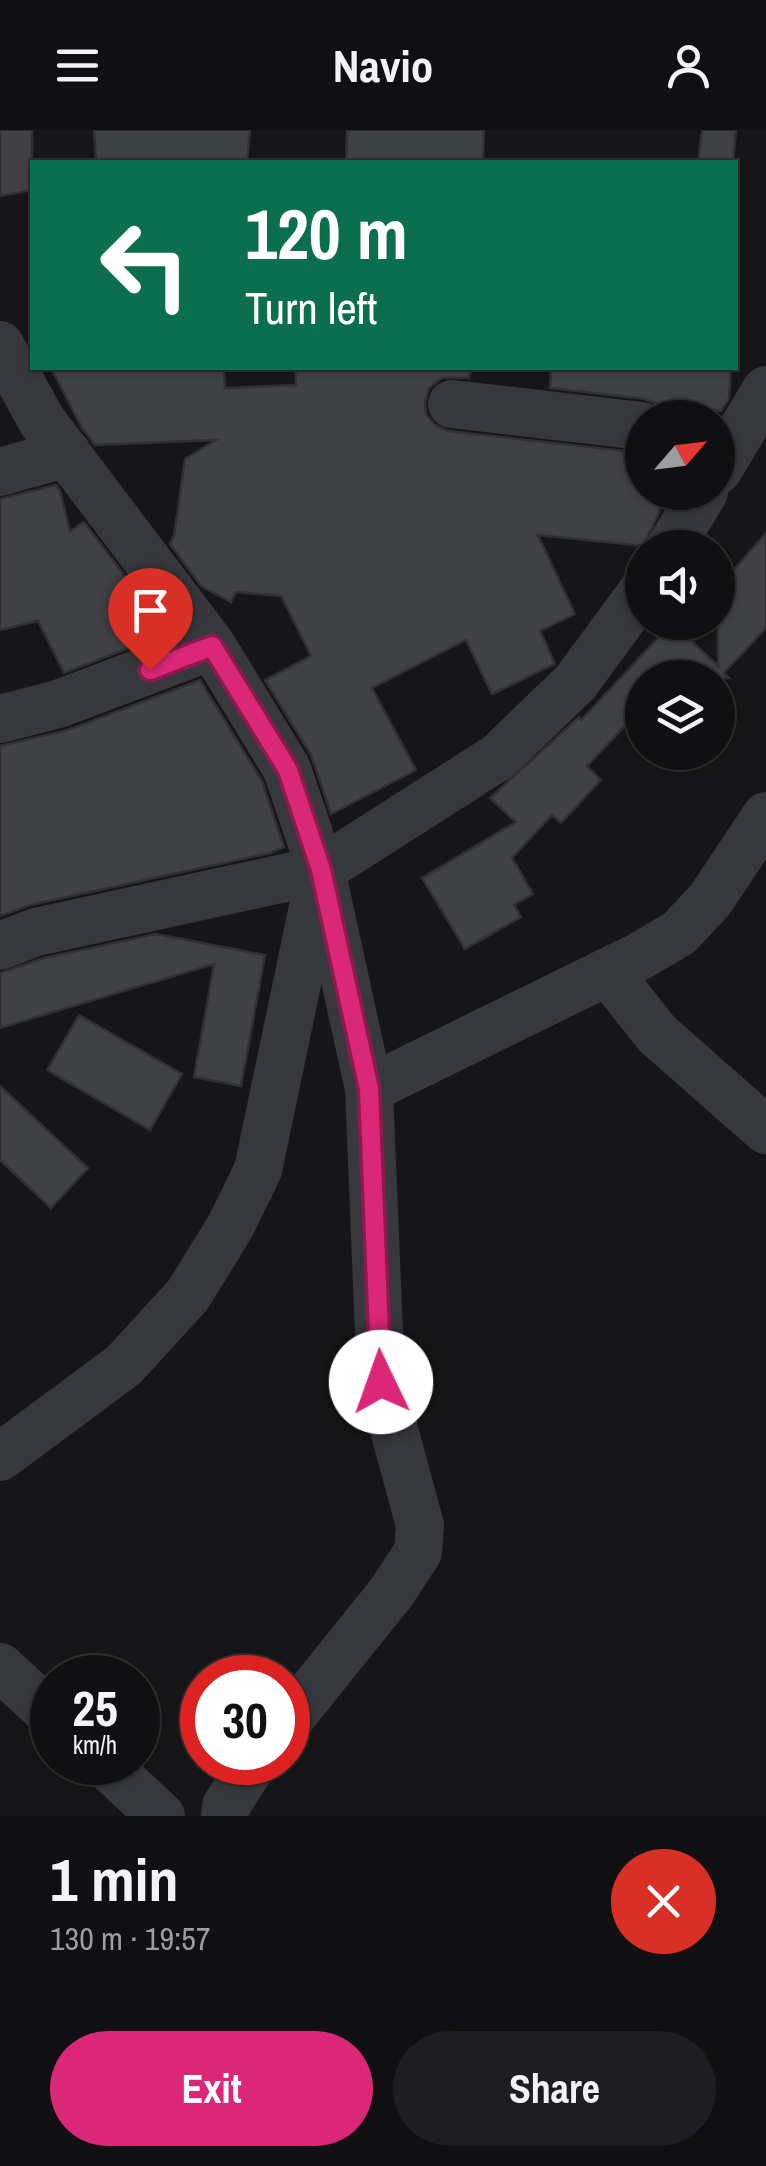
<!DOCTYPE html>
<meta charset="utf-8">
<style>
body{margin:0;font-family:"Archivo Narrow",sans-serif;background:#1e1e20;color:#f1f3f6;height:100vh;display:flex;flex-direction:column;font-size:38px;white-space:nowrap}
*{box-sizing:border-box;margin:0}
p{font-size:32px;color:#9c9d9f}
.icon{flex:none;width:55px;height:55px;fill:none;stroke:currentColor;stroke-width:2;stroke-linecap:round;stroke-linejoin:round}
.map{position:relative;height:1686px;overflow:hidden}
.side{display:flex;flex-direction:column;background:#101012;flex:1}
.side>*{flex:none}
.top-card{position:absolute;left:30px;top:30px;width:708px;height:210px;border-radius:0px;box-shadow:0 2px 8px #0004,0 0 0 2px #303032;background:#0b6e4f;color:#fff;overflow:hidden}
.needle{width:65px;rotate:62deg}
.tools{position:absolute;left:625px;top:270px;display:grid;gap:20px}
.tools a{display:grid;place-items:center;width:110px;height:110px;border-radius:50%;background:#101012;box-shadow:0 2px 8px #0004,0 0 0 2px #303032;font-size:50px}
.speed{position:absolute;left:30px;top:1525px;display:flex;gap:20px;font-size:50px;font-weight:700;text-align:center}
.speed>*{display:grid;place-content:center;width:130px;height:130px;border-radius:50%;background:#101012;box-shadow:0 2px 8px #0004,0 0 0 2px #303032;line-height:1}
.speed small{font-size:25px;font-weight:400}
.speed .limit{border:15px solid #d22;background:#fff;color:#111}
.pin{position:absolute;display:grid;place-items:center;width:85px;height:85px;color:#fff;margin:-102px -42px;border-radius:50% 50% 50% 0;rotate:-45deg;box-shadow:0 0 10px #0007}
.pin .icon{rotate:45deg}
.me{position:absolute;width:110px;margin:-55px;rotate:357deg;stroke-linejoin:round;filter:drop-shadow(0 0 8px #0008)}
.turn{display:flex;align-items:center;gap:35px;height:210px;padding:0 50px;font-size:45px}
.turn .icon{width:130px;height:130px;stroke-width:2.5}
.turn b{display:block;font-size:70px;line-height:85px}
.round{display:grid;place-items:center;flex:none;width:105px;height:105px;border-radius:52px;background:#1e1e20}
.headline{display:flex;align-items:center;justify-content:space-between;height:170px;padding:0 50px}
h1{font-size:60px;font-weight:800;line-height:75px}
.action{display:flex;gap:20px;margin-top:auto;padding:20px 50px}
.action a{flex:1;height:115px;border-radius:60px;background:#db2777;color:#fff;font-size:40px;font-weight:800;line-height:115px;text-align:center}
.action a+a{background:#1e1e20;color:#f1f3f6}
header{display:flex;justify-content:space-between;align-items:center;height:130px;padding:0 50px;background:#101012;font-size:45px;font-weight:800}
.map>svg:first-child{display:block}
.building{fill:#404145;stroke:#303034;stroke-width:2.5}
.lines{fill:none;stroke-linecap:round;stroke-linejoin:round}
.minor{stroke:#37383d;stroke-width:48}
.route-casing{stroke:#8e194d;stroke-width:25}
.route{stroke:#db2777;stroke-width:18}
</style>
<header><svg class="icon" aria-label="menu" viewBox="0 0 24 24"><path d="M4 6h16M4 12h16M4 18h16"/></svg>Navio<svg class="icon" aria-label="person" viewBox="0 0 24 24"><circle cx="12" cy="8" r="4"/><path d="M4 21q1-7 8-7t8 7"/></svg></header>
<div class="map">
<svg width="766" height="1686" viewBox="0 0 766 1686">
<rect width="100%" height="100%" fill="#161618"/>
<!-- building -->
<path class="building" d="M0,0H32V60L0,66Z
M94,0H250L247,32H96Z
M347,0H484L483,32H346Z
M702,0H736L733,32H698Z
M51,238H224L225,258L296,255L295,238H472L469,248H442L429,258L425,272L426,284L435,295L449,301L642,323V362H661L659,383L643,416L538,405L575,484L540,501L555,534L492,564L466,510L372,558L416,640L331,684L311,625L265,550L311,526L281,466L236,462L231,472L201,456L170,414L174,406L185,329L216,310L95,315L82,298Z
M551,238H731L729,269L721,281L660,275L645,269L550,258Z
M56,355L60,361L70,401L84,392L168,503L64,543L38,491L0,500V369Z
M766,403V498L724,543L729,548H642V578L587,636L601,650L561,693L552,685L512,728L533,764L514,775L521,787L465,819L422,748L516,692L490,668L579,587L581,590L672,493L718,536V430L732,442Z
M200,550L262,651L284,717L270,723L30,775L0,786V616L68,600Z
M156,804L265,825L241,956L194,947L214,834L0,898V843L44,828Z
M79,885L182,944L150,1000L47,940Z
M0,956L88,1038L51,1078L0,1030Z"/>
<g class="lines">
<!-- minor -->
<path class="minor" d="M0,215L42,291L212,516L287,639L321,740L369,959L381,1252L420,1395L418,1422L391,1463L288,1591
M452,274L642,296
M718,340L766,260
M0,342L67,323
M670,418L704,362
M0,589L58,574L212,516
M0,816L36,802L321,740L498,627L575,553L642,462
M608,842L657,904L766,1000
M369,959L640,826L679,803L710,770L766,686
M0,1327L124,1235L188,1165L230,1097L258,1040L317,758
M0,1537L52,1585
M103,1632L161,1686
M225,1686L226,1676L254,1632"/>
</g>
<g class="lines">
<!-- route casing -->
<g class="route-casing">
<path id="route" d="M150,540L212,516L288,640L321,740L369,959L381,1252"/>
</g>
<!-- route -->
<use href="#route" class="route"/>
</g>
</svg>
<div class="tools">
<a><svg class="needle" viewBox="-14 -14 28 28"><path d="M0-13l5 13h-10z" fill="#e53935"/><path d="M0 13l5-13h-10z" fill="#9c9d9f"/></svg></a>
<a><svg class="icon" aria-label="sound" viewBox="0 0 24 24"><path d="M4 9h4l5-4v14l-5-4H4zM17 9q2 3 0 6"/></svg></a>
<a><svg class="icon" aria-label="layers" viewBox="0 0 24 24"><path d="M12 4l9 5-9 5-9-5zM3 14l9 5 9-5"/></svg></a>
</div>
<div class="speed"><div>25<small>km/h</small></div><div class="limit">30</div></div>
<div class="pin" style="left:150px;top:540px;background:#d93025"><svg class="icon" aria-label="arrive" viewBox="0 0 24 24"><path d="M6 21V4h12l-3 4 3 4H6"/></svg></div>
<svg class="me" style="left:381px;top:1252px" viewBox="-20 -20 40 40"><circle r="19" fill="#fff"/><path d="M0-13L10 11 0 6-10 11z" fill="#db2777"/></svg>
<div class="top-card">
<div class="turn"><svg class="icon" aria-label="left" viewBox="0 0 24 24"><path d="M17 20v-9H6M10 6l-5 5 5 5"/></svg><div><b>120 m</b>Turn left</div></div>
</div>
</div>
<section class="side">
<div class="headline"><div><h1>1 min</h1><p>130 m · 19:57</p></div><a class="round" style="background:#d93025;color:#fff"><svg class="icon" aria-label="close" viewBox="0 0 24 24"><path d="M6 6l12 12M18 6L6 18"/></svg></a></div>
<div class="action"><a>Exit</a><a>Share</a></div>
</section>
